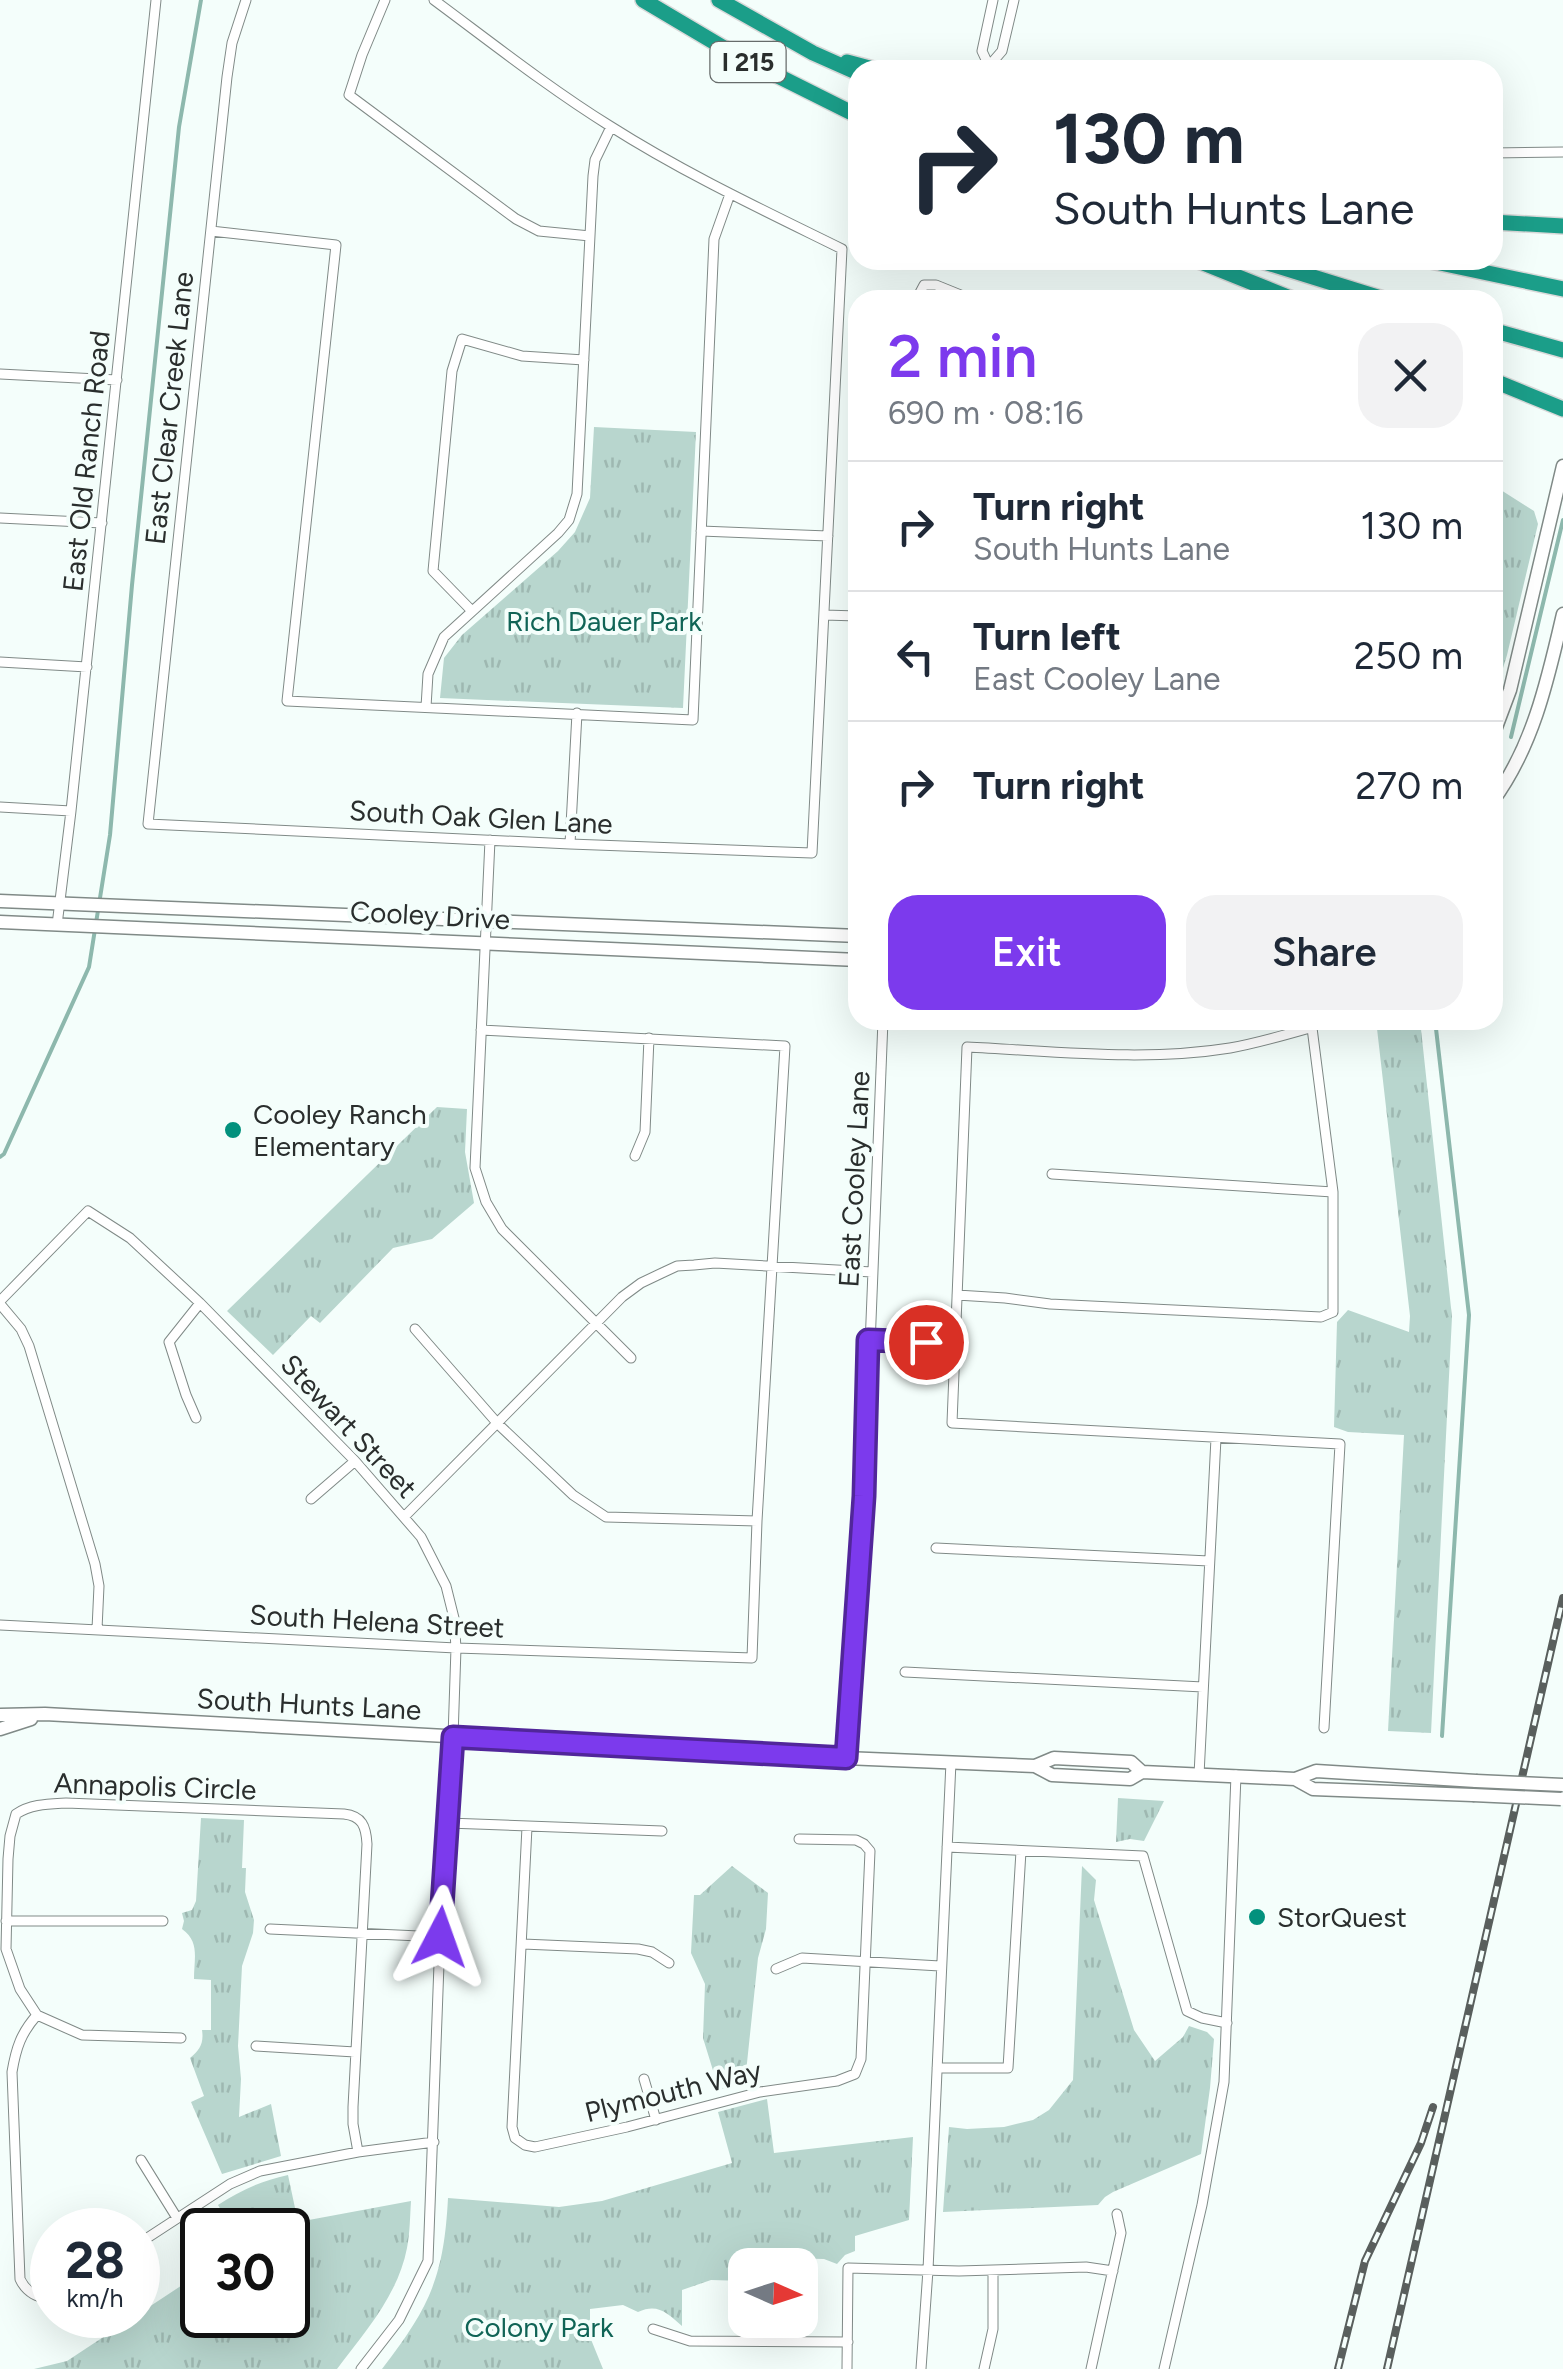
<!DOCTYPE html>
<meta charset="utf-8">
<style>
body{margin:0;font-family:Figtree,sans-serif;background:#f2f2f3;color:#1f2937;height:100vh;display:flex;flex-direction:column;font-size:38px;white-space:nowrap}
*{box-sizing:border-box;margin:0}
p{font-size:32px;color:#747a83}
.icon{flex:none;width:55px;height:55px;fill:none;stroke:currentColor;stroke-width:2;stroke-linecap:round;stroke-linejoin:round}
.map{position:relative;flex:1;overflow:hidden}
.panel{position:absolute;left:848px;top:290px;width:655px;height:740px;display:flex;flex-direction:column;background:#fff;border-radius:30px;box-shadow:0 10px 40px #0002}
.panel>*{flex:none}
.hud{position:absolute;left:848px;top:60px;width:655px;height:210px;border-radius:30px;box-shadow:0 10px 40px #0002;background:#fff;color:#1f2937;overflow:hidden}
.needle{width:65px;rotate:93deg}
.controls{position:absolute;left:728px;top:2248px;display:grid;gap:20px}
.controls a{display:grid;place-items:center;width:90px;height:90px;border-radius:20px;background:#fff;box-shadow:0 10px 40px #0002;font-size:50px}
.speed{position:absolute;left:30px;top:2208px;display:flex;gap:20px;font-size:50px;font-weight:700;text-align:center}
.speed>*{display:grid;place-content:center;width:130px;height:130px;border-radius:50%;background:#fff;box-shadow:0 10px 40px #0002;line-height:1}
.speed small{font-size:25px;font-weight:400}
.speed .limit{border:5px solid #111;border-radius:15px;background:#fff;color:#111}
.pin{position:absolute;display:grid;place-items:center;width:85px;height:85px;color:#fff;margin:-42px;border:5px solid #fff;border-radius:50%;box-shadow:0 2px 10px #0007}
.me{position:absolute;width:110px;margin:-55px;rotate:4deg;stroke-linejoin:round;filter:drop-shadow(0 0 8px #0008)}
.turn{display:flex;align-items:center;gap:35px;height:210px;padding:0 40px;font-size:45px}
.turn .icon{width:130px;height:130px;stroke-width:2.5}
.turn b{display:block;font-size:70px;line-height:85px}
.round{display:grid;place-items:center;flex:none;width:105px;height:105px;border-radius:30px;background:#f2f2f3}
.overview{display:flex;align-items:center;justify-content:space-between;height:170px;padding:0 40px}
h1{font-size:60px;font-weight:600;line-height:75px;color:#7c3aed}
.primary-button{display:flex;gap:20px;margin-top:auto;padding:20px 40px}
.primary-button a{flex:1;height:115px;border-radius:30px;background:#7c3aed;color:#fff;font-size:40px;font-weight:600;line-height:115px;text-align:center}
.primary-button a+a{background:#f2f2f3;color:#1f2937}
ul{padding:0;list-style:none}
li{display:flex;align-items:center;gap:30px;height:130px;padding:0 40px;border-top:2px solid #e0e1e3}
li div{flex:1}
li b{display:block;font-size:38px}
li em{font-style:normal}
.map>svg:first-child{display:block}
.park{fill:url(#park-tufts)}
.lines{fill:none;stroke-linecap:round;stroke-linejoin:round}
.stream{stroke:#8db8ad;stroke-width:4}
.street-casing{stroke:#808a87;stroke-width:11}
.secondary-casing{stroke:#808a87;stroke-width:15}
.highway-casing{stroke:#d9d9d9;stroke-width:18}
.street{stroke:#fff;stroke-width:9}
.secondary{stroke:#fff;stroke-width:12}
.highway{stroke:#1b9e89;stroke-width:15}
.rail-casing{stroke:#595f5d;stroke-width:8}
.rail{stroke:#f4fefb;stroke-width:4;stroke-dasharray:11;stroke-linecap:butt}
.secondary-bridge-casing{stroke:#808a87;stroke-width:15;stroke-linecap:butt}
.secondary-bridge{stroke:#fff;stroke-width:12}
.route-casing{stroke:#51269a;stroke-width:25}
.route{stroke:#7c3aed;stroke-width:18}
.poi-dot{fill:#02917d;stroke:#f4fefb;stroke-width:4}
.labels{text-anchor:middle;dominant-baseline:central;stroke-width:8;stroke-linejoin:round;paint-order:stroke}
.shield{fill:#f4fefb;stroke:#676c6b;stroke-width:2.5}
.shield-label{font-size:25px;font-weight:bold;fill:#2a2e2d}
.street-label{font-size:28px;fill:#2a2e2d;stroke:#f4fefb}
.park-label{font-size:28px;fill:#106456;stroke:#f4fefb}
.poi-label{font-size:28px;fill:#2a2e2d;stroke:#f4fefb;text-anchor:start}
</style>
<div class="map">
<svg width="1563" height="2369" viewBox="0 0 1563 2369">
<defs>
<pattern id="park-tufts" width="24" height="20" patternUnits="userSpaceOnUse" patternTransform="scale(2.5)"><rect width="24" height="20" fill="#b8d6ce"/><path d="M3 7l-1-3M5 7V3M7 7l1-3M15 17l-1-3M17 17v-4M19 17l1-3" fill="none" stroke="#9eb8b1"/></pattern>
</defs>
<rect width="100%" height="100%" fill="#f4fefb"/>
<!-- park -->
<path class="park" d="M594,427L696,432L683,708L440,698L444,658L462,635L558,551L575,532L590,498Z
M1493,485L1534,511L1538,524L1507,655L1493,701Z
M1376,1020H1420L1452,1317L1431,1733L1388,1731L1404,1435L1348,1432L1334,1427L1337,1322L1348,1310L1409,1332L1410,1316Z
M437,1107L467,1109L465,1152L474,1203L432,1239L393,1248L320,1323L311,1316L273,1355L227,1311Z
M1118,1798L1164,1801L1144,1841L1130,1839L1116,1842Z
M201,1818L244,1820L242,1868H246L245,1892L254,1920L253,1933L242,1966L238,2046L241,2079L239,2117L271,2104L281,2156L222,2174L191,2102L204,2096L190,2058C200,2050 204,2043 202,2030H211V1980L194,1979C194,1958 200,1942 182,1929L184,1921L182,1913L192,1910L196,1901Z
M732,1866L768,1893L766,1929L758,1958L745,2082L719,2090L703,2038L705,1984L691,1953L694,1895H700Z
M1082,1866L1096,1880L1094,1900L1134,2030L1155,2061L1183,2037L1189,2026L1207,2032L1214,2039L1210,2088L1201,2154L1113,2192L1105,2197L1098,2205L943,2212L949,2127L967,2129L1004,2127L1033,2120L1049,2110L1073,2080Z
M767,2099L774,2153L913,2137L909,2220L855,2236V2251L845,2255L837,2264L824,2259L782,2258V2265H745V2281L711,2280L682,2290V2326C667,2313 658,2303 638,2312L623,2305L590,2309V2337L603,2369H382C430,2307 444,2276 448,2198L559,2207L602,2201L732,2163L718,2112Z
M288,2175L298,2222L411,2201C410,2216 410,2233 407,2248C398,2295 365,2332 337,2369H34L67,2361L202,2272V2315H288V2230H233L218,2205C241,2190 261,2181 288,2175Z"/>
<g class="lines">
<!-- stream -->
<path class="stream" d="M1511,737L1563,520
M1435,1020L1469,1315L1442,1736
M0,1157L4,1154L89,967L110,835L132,585L179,127L201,0"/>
<!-- street casing -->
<g class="street-casing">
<path id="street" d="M246,0L232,43L227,77L148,824L570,844L812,853L842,249C763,210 684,173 610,126C549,88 492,43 434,0
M385,0L362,55L349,95L516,219L539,231L590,236
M989,66L1002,51L1014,0
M989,66L982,51L993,0
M989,66L1006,70
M1492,153L1563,152
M211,231L336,245L287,701L693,720L714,239L730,194
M916,300L924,285H936L973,300
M0,374L117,380
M0,518L102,523
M701,531L828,536
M471,610L433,571L452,371L462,339L522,356L584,360
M824,615L858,616
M0,662L87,667
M426,707L428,674L444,637L558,533L569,520L577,494L593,176L595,160L611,127
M0,807L71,811
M490,840L475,1168L486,1202L502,1229L631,1358
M570,844L577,713
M57,925L71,811L156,0
M1313,1027C1285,1035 1258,1043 1230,1048C1144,1062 1054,1051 967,1047L952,1423L1340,1444L1324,1728
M635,1156L645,1132L649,1038
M1052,1174L1333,1192
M957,1295L1005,1298L1050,1304L1321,1317L1333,1312V1192L1311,1020
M0,1301L88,1211L130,1238L200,1303L355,1461L421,1537L446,1586L454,1618L456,1648L453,1737L440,1937L428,2261L399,2320L361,2369
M0,1304L21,1329L29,1346L95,1564L99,1586L97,1629
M415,1329L498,1424L573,1495L606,1517L757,1521
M869,1340L955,1343
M196,1418L186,1395L169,1342L200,1303
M311,1499L355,1461
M404,1517L622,1297L641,1283L662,1273L677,1266L694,1265L715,1263L872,1272
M936,1548L1209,1561
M0,1625L456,1648L752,1658L757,1521L785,1046L481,1030
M905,1672L1203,1687
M845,1758L864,1496L883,1020
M1199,1775L1216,1438
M448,1823L662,1831
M527,1827L512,2127L515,2138L525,2145L535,2147L627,2127L760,2092L837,2081L855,2074L861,2059L870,1851L864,1844L856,1840L799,1839
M947,1847L1143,1856L1187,2011L1202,2018L1227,2023
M6,1921H163
M270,1929L440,1937
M523,1944L638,1949L652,1952L669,1963
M776,1969L802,1958L940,1966
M37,2015C21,2033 16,2048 12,2072L20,2279C26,2292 39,2300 52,2297
M181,2038L82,2035L37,2015L20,1989L6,1949L8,1859L10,1836L16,1814C31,1804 48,1804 66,1803L344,1814C362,1816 366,1826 367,1844L353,2107V2124L358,2152
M256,2046L355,2052
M937,2068H1008L1021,1851
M644,2079L656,2120
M141,2160L177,2218
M138,2244L230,2184L260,2171L358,2152L434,2142
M653,2329L690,2341L848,2342
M847,2369L848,2268L959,2271L1086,2267L1113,2271
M921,2369L928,2270L951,1762
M984,2369L993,2329V2270
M1091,2369L1121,2233L1117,2214
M1164,2369L1202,2205L1224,2082L1236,1775"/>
</g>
<!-- secondary casing -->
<g class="secondary-casing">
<path id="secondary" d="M1492,738L1510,690L1563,466
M1492,802C1533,747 1548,679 1563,614
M0,901L858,936
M0,922L858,960
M0,1715L45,1714L845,1758L1035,1766L1052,1775L1130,1779L1142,1772L1295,1779L1316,1771L1476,1781
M0,1729L31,1719
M1035,1766L1054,1758L1131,1762L1142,1772
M1295,1779L1313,1789L1473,1795"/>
</g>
<!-- highway casing -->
<g class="highway-casing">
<path id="highway" d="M643,0L734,54L858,116
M719,0L813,53L858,73
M847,62L877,70
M1492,222L1563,226
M1196,260L1295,300
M1258,260L1387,300
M1426,260L1563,289
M1492,330L1563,350
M1492,380L1563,409"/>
</g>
<!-- street -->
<use href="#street" class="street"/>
<!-- secondary -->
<use href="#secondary" class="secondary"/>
<!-- highway -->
<use href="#highway" class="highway"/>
<!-- rail casing -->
<g class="rail-casing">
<path id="rail" d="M1338,2369L1365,2261L1421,2143L1433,2107
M1387,2369L1563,1598"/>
</g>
<!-- rail -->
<use href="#rail" class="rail"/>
<!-- secondary-bridge casing -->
<g class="secondary-bridge-casing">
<path id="secondary-bridge" d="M1476,1781L1563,1785
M1473,1795L1561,1799"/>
</g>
<!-- secondary-bridge -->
<use href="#secondary-bridge" class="secondary-bridge"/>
</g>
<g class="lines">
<!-- route casing -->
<g class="route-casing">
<path id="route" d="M440,1937L453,1737L846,1758L864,1496L868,1340L926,1342"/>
</g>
<!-- route -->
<use href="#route" class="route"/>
</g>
<!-- markers -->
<g class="poi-dot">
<circle cx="233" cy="1130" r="10"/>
<circle cx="1257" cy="1917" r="10"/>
</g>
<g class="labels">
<!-- shield labels -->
<rect class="shield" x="710.5" y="42" width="75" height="40" rx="8"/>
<g class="shield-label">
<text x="748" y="62">I 215</text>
</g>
<!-- street labels -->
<g class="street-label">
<text transform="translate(169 408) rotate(-84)">East Clear Creek Lane</text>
<text transform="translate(86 461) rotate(-84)">East Old Ranch Road</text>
<text transform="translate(481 817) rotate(3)">South Oak Glen Lane</text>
<text transform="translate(430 915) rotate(3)">Cooley Drive</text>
<text transform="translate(854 1179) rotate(-87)">East Cooley Lane</text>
<text transform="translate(349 1426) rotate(47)">Stewart Street</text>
<text transform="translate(377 1621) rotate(3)">South Helena Street</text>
<text transform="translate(309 1704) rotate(3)">South Hunts Lane</text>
<text transform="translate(155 1786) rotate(2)">Annapolis Circle</text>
<text transform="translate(673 2091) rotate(-14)">Plymouth Way</text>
</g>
<!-- park labels -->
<g class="park-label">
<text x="604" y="621">Rich Dauer Park</text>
<text x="539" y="2327">Colony Park</text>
</g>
<!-- poi labels -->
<g class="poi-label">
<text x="253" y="1114">Cooley Ranch<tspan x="253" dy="32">Elementary</tspan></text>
<text x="1277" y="1917">StorQuest</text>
</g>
</g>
</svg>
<div class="controls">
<a><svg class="needle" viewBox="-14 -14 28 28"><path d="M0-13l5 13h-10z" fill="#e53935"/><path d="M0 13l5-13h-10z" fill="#747a83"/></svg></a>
</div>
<div class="speed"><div>28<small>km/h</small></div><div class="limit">30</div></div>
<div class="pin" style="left:926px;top:1342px;background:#d93025"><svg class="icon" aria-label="arrive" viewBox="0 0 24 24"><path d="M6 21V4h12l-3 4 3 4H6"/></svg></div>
<svg class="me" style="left:440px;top:1937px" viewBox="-20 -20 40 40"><path d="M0-17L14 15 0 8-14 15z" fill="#7c3aed" stroke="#fff" stroke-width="4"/></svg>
<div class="hud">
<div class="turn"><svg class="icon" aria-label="right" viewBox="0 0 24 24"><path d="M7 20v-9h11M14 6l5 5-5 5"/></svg><div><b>130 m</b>South Hunts Lane</div></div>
</div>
<section class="panel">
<div class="overview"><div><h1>2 min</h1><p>690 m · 08:16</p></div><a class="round"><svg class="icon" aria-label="close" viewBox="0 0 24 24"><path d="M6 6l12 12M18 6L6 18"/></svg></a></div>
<ul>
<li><svg class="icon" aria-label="right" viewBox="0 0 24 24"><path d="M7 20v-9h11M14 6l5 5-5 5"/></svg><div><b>Turn right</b><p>South Hunts Lane</p></div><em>130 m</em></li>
<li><svg class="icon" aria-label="left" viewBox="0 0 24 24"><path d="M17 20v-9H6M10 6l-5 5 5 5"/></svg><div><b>Turn left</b><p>East Cooley Lane</p></div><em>250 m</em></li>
<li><svg class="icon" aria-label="right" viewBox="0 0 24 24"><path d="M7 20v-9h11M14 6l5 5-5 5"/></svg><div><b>Turn right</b></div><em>270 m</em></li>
</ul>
<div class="primary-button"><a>Exit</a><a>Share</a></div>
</section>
</div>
